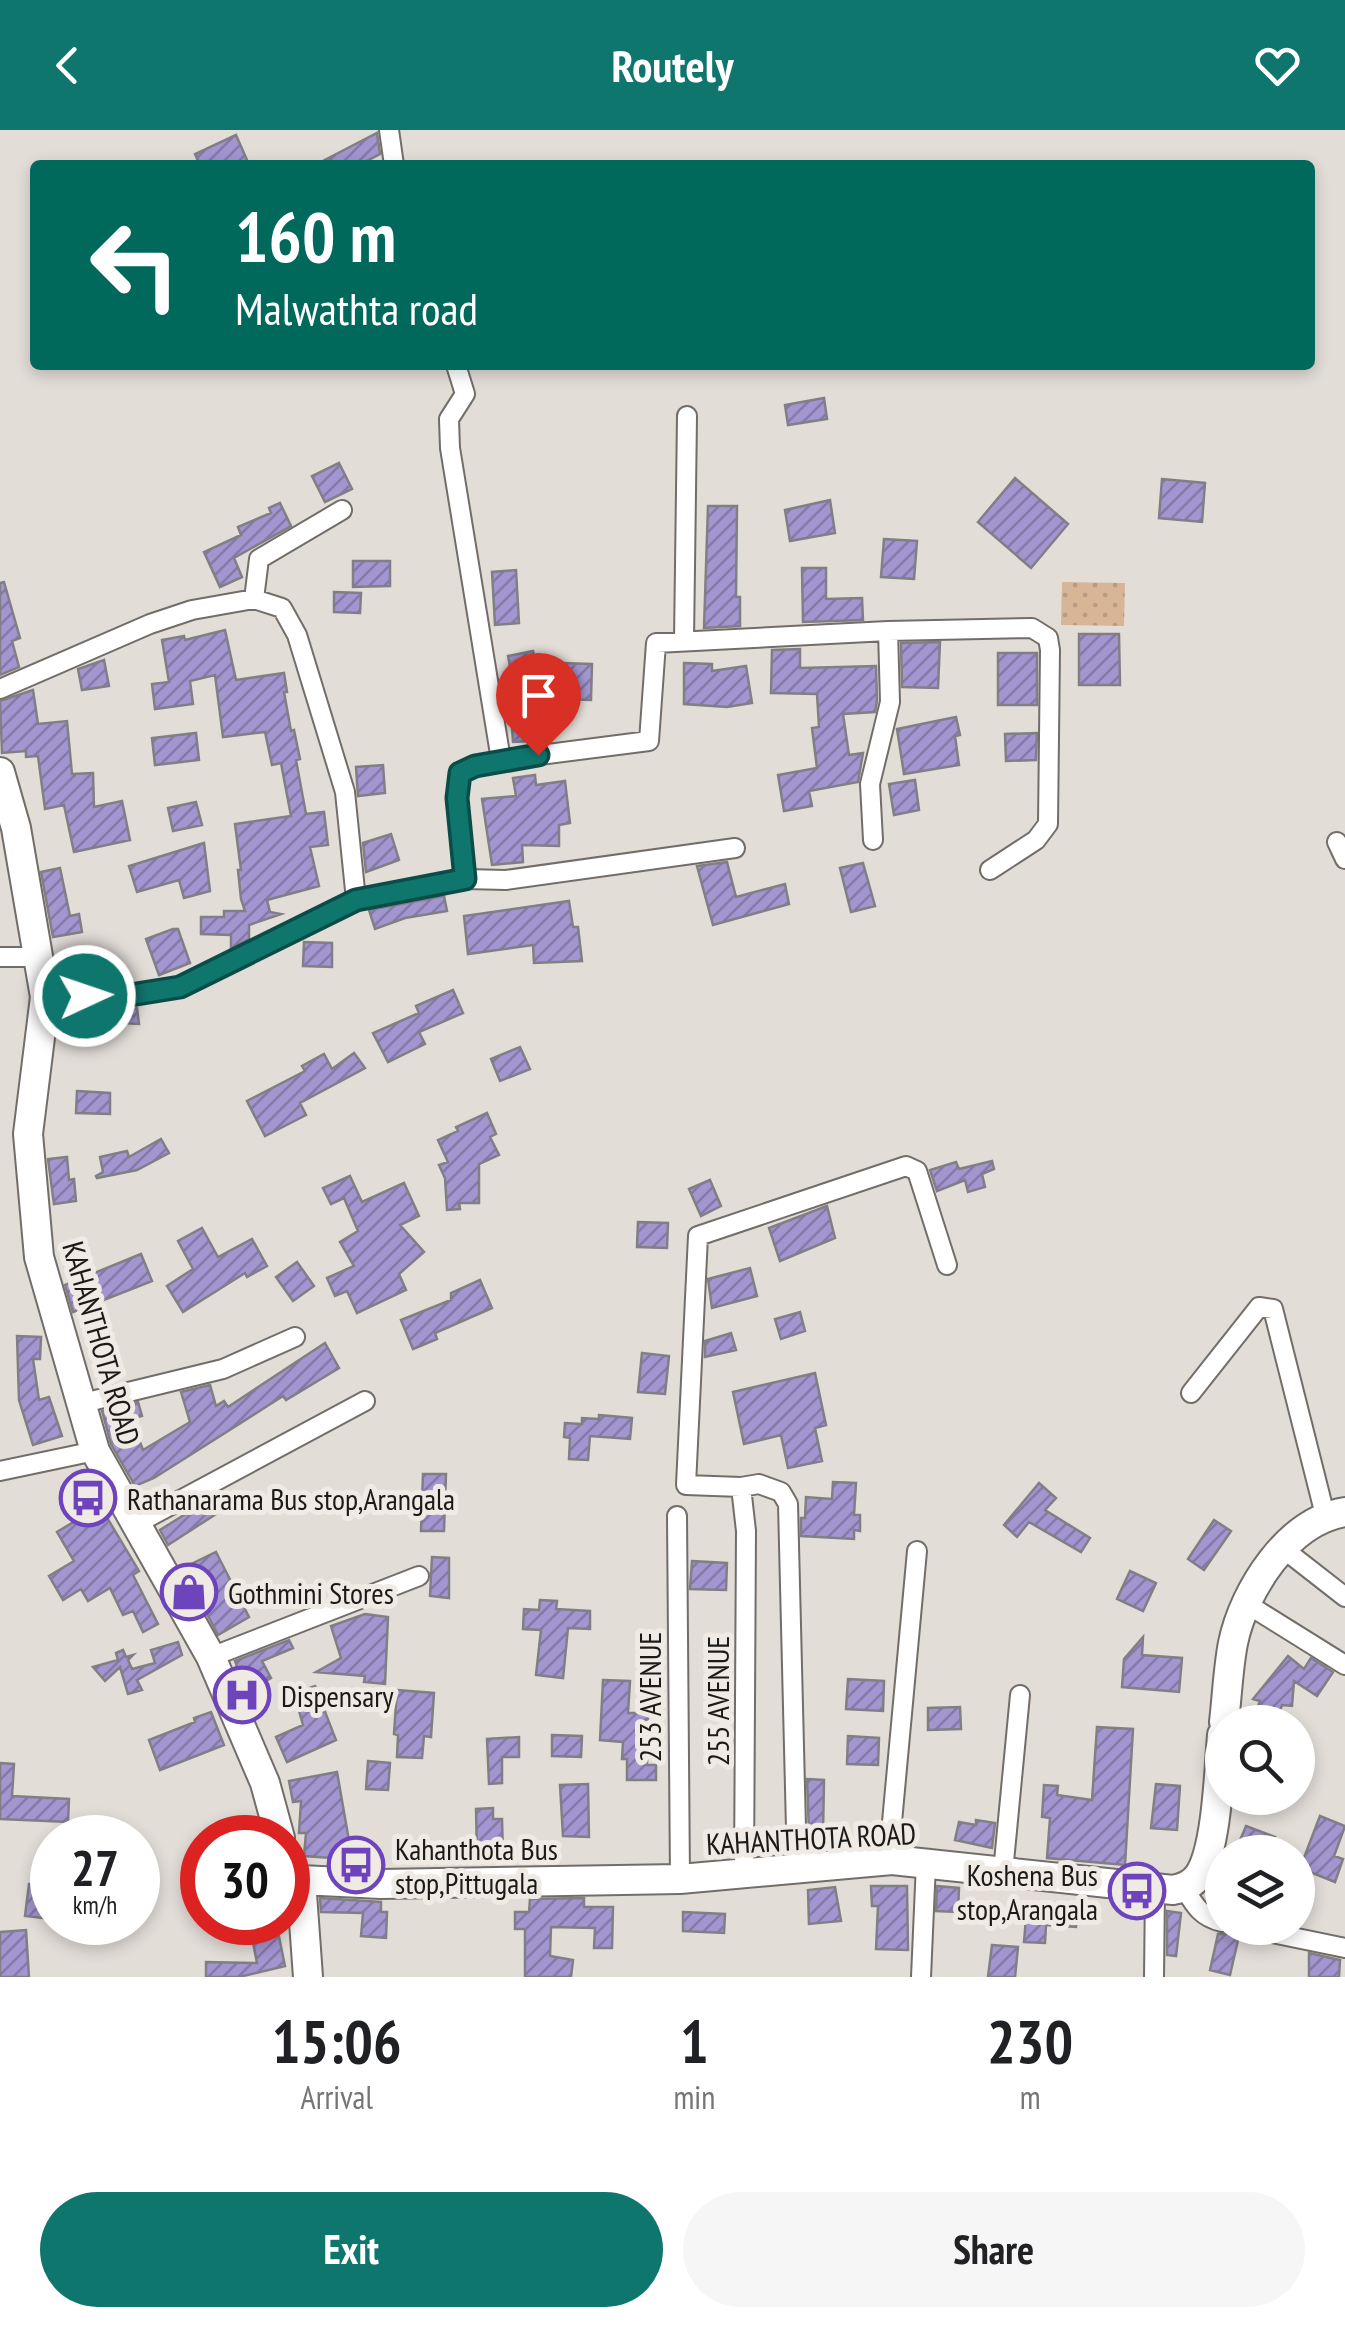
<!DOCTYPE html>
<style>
body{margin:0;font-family:"PT Sans Narrow",sans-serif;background:#f6f6f6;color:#202124;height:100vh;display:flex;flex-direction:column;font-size:38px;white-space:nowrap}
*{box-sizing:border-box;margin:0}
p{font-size:32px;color:#757577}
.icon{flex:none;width:55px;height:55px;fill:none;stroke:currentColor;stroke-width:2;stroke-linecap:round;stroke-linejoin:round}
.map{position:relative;height:1847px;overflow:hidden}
.sheet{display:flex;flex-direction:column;background:#fff;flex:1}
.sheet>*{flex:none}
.hud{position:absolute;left:30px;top:30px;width:1285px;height:210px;border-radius:10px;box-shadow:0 5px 15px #0003;background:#00695c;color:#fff;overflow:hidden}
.tools{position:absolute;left:1205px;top:1575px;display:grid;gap:20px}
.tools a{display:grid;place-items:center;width:110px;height:110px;border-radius:50%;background:#fff;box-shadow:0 5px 15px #0003;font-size:50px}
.speed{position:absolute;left:30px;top:1685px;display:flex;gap:20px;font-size:50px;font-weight:700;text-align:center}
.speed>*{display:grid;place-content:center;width:130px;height:130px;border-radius:50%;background:#fff;box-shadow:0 5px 15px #0003;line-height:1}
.speed small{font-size:25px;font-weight:400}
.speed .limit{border:15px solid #d22;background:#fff;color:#111}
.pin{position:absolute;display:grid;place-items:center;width:85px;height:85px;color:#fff;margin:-102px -42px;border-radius:50% 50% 50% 0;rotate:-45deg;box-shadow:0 0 10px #0007}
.pin .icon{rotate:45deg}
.me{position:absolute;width:110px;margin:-55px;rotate:87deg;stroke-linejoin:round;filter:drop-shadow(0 0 8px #0008)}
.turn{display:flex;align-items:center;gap:35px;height:210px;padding:0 40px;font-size:45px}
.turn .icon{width:130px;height:130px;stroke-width:2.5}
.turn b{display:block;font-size:70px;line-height:85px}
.eta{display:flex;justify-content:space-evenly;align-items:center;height:170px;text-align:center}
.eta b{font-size:60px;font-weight:700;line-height:70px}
.cta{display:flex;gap:20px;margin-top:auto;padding:20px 40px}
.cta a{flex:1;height:115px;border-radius:60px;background:#0f766e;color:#fff;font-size:40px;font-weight:700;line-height:115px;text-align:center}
.cta a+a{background:#f6f6f6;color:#202124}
header{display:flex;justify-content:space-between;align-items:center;height:130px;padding:0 40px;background:#0f766e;color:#fff;font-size:45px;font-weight:700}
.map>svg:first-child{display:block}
.grass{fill:url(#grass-dots)}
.building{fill:url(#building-hatch);stroke:#807f85;stroke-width:2.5}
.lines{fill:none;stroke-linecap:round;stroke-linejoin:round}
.street-casing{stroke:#726d69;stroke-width:22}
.secondary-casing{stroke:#726d69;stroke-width:32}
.street{stroke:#fff;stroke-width:18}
.secondary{stroke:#fff;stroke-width:28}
.route-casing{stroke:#0a4d48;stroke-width:25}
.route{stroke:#0f766e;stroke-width:18}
.labels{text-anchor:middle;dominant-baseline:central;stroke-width:10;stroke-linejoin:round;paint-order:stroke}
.street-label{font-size:30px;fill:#1c1a18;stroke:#f0eae5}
.poi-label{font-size:30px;fill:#1c1a18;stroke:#f0eae5;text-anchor:start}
</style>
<header><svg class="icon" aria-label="back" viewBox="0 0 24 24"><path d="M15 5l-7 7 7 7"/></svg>Routely<svg class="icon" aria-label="heart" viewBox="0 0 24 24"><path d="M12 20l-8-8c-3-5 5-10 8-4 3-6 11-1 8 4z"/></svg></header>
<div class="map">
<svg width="1345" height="1847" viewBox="0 0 1345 1847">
<defs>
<pattern id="grass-dots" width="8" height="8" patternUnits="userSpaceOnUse" patternTransform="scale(2.5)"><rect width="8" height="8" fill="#d8b597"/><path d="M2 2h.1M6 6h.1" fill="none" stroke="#b99b81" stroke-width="1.8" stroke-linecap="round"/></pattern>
<pattern id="building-hatch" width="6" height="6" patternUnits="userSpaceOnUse" patternTransform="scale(2.5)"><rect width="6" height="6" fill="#a395d0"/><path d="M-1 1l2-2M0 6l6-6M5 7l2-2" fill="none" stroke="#8479a8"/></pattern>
</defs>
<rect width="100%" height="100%" fill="#e3ddd8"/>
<!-- grass -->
<path class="grass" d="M1062,452L1125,453L1124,496L1061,495Z"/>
<!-- building -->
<path class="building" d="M377,3L380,24L359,35H315Z
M236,5L247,30L235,35H200L195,24Z
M824,268L827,289L788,295L785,275Z
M339,333L352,359L325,372L312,346Z
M1015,348L1068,394L1031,438L978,392Z
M1162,349L1205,353L1202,392L1159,388Z
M830,370L835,403L790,411L785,380Z
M280,373L291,396L234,428L242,447L220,457L204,422L241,405L238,397L271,383L269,378Z
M708,376H737L736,467H740V496L704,498Z
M884,409L917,411L914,449L881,447Z
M353,431H390V456L353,457Z
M802,438H826V469L862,468L863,490L803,492Z
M516,440L519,493L495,495L492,442Z
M4,452L20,508L12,511L19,537L0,545V453Z
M334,462L361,463L360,483L334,482Z
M225,500L236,550L284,543L287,562H284L291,601L294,600L300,629L296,630L306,684L324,682L328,715L310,717L319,756L267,770L270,782L281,784L249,795V809L231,818V805L201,804V787H224V781H245L241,769L238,740H241L235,694L291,686L281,633L272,635L265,602L223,607L215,545L190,551L193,574L155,579L152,554L169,552L162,510L184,506L185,510Z
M1079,504H1119L1120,555H1079Z
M940,512L938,558L902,557L901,513Z
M800,519V538L876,536L877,571L875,582L843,584L849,625L863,623L858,652L809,661L812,676L784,681L778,645L817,638L812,598L819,597L817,564L771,563L772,520Z
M533,521L539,552L514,557L508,526Z
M998,523H1037V575H998Z
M104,530L109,556L82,560L78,539Z
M561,533L592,534L591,570L560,569Z
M684,533L712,534V541L746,536L752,573L727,577L684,574Z
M33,560L38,594L67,591L72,644L93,643L94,677L122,671L130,710L74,722L64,675L45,679L38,626L26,627V621L2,623L0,571Z
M534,579V588H546L550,610L513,612L511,581Z
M956,587L960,605L955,606L959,635L904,644L897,599Z
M196,603L199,630L155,635L152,608Z
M1037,603L1036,630L1006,631L1005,604Z
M383,635L385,663L358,666L356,637Z
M535,645L536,655L565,651L570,693L559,695V716L522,715L523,732L492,735L482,669L516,666L513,648Z
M915,650L919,680L894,685L889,654Z
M196,672L202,695L173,701L168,678Z
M391,704L399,730L366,742L363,713Z
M204,713L210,761L184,768L179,750L137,762L129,736Z
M727,732L736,767L785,754L789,774L713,795L697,736Z
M863,733L875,776L851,782L840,738Z
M60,738L70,786L79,784L82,802L53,807L41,742Z
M444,766L447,781L405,788L375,799L369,780Z
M569,771L573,797H578L582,831L534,833L533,815L468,824L464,786Z
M173,799H178L190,833L159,845L146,809Z
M304,812L332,813V837L303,836Z
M453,860L463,883L419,902L425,914L388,932L373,903L419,883L416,876Z
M137,878L139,894L84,891V879H122L123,882Z
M520,917L530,939L500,951L491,929Z
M354,923L365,938L300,973L306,985L265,1006L247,971L305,941L302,936L324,924L332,939Z
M77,961L110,963V984L76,983Z
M487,983L496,1004L490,1007L499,1025L479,1034V1073H459L460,1079L447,1080L445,1048L439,1035L448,1032L438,1010L458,1001L456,997Z
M161,1009L169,1023L137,1040L97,1048L96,1046L103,1042L100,1027L127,1021L129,1027Z
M67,1027L69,1050L74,1049L76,1071L54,1074L48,1029Z
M992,1031L994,1039L982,1044L985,1057L968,1062L965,1050L937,1061L930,1040L956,1032L959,1039Z
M350,1046L362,1072L404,1053L419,1086L400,1095L424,1122L399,1144L406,1160L357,1183L347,1161L335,1166L327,1148L354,1136L340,1112L358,1101L344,1068L331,1074L323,1058Z
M710,1050L721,1076L701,1086L689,1059Z
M827,1076L835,1108L780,1131L769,1098Z
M638,1092L668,1093L667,1118L637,1117Z
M202,1098L218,1127L252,1109L267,1136L247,1147L245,1143L183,1182L167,1156L193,1139L178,1111Z
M141,1124L152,1151L73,1182L65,1155Z
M297,1132L314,1156L293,1171L276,1147Z
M750,1138L757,1166L712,1178L708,1149Z
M480,1150L492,1178L435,1203L437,1209L413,1219L401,1190L451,1170V1163Z
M800,1182L805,1201L781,1209L775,1189Z
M731,1203L736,1220L705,1227V1211Z
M17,1206L41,1207L40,1229H33L39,1270L49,1267L62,1306L33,1315L19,1270Z
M325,1213L339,1238L286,1270L283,1266L154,1348L135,1356L111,1314L102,1281L138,1272L142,1286L131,1289L143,1320L190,1292L181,1262L210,1255L216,1276L224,1271L228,1277Z
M642,1223L669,1226L665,1264L638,1262Z
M815,1243L826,1295L815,1298L822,1331L788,1338L781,1305L744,1314L733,1262Z
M599,1285L632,1288L630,1309L590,1306L588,1330L569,1329L570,1308L564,1307L565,1293L582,1294V1288L599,1289Z
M423,1344H446L444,1401H421Z
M833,1352L856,1353L854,1385H860V1401L854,1400V1409L801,1406V1388H805L806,1367L832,1369Z
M1039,1353L1056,1368L1045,1380L1090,1408L1081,1422L1029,1392L1017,1407L1004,1395Z
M208,1370L216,1384L168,1415L160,1400Z
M100,1376L139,1441L133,1445L158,1494L143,1502L133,1481L123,1485L110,1458L88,1471L81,1459L63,1470L49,1446L74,1431L57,1402Z
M1214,1390L1231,1401L1204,1440L1188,1429Z
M216,1422L249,1487L218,1505L183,1438Z
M432,1427L449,1428V1468L430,1466Z
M692,1431L727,1433L726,1460L690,1459Z
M1130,1441L1156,1453L1143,1481L1117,1469Z
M540,1470L557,1471L556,1479L590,1481V1499L568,1498L563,1548L536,1545L541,1500L523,1499L524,1479L539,1480Z
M365,1484L388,1487L385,1554L364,1552L365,1546L316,1542L341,1528L331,1496Z
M1143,1507L1142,1525L1182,1528L1179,1562L1122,1557L1124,1529Z
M289,1510L293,1518L262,1531L271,1548L247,1562L235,1531Z
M178,1512L182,1525L137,1550L142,1560L128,1564L120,1537L105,1551L93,1537L118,1530L116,1523L123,1520L126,1527L133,1525L128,1530L132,1539L155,1533L151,1520Z
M1288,1526L1304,1539L1311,1528L1333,1542L1317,1566L1294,1551L1292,1576L1282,1575L1276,1592L1253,1589L1260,1571L1253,1569Z
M848,1549L884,1551L883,1581L846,1579Z
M603,1550L630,1551L628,1583H648L647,1635H656V1650H627V1629H622L623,1612L600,1610Z
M315,1556L336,1610L287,1632L276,1607L303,1595L294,1563Z
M397,1560L434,1563L431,1607L424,1606L422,1628L397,1627L398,1605L394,1604Z
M960,1577L961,1599L928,1600V1578Z
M211,1582L224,1615L160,1640L149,1610L195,1592L194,1588Z
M1097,1597L1133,1599L1125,1735L1047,1728L1050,1688L1042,1687L1044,1655L1058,1656L1057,1665L1092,1670Z
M552,1605L582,1606L581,1627L552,1626Z
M848,1606L879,1608L878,1635L847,1634Z
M519,1607V1627H502V1653L489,1654L487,1609Z
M368,1631L390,1633L388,1660L366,1659Z
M0,1633L14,1634L12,1666L69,1669L68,1692L0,1689Z
M337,1642L351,1722H331V1728L304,1726L306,1703H299L301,1671L293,1672L289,1651Z
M807,1649L824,1650L823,1704L809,1703Z
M588,1654L589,1707L563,1706L560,1655Z
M1156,1654L1180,1656L1177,1700L1151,1698Z
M493,1678V1689H502L503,1725L477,1726L476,1679Z
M1320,1686L1345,1696L1334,1726L1343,1729L1335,1752L1300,1738Z
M976,1690L995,1693L992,1718L955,1710L959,1692L976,1695Z
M1246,1696L1275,1707L1269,1722H1235Z
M29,1754L52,1756V1789L25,1786Z
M871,1756H907L908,1820L876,1819L878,1776H872Z
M937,1756L959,1758L958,1782L936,1781Z
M835,1757L841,1791L809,1794L808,1760Z
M320,1768L381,1772V1782H387L386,1808L361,1806L363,1783L321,1782Z
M584,1768V1777H613L612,1818H594L595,1798L551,1797L550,1826L573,1830L571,1847H525V1799H515V1782H529L530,1769Z
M1054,1773L1078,1775L1076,1797L1046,1795L1045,1813L1024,1812L1027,1775L1053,1777Z
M1167,1781L1181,1783L1176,1826L1167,1825Z
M683,1782L725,1784L724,1803L683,1801Z
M249,1792H276L285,1836L239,1847H206V1832L257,1833Z
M1232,1799L1239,1806L1230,1845L1210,1840L1218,1804H1226Z
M26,1800L29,1847H0V1802Z
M992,1815L1018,1817L1015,1847H988Z
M1309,1823L1340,1830L1339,1847H1309Z"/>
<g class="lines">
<!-- street casing -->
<g class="street-casing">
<path id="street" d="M389,0L394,35
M254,469L259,429L342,380
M684,511L687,286
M0,559L150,494L192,480L254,469L282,478L297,505L345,662L356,770
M501,630L649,611L656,513L888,501L1032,498L1048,508L1050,520L1048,694L1036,710L990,740
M873,710L870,654L890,572L888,501
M1337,712L1345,729
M465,749L506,750L735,718
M0,827H38
M45,867L125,866L180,857L356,770L465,749L457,667L460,643L475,636L501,630L450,318L449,289L465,264L456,235
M1191,1263L1259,1177L1273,1179L1325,1385
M79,1274L223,1239L295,1207
M0,1341L95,1321
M741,1357L759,1354L781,1362L788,1374L797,1739
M677,1386L680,1749
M134,1395L365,1271
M1281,1417L1345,1467
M1247,1474L1345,1535
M211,1527L419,1446
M892,1730L891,1703L917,1421
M744,1742L746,1401L741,1357L686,1355L698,1106L906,1036L917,1041L947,1135
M1003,1742L1020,1565
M1184,1758C1195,1776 1201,1787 1222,1792
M1248,1798L1345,1818
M921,1847L926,1733
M1154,1847L1155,1759"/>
</g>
<!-- secondary casing -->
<g class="secondary-casing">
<path id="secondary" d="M0,642L16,698L45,867L28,1004L39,1127L95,1321L211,1527L265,1653L280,1708
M1224,1592C1227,1567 1228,1539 1233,1513C1244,1460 1288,1391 1345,1382
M288,1733L290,1741L301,1750L381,1754L680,1749L892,1730L1173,1760C1184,1758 1193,1754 1199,1745C1217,1718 1219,1640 1222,1605
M301,1750L308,1847"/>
</g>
<!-- street -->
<use href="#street" class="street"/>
<!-- secondary -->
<use href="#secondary" class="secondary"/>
</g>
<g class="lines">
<!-- route casing -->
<g class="route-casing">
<path id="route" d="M85,866H124L180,857L356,770L465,749L457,668L460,643L475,636L538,625"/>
</g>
<!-- route -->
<use href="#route" class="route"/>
</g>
<!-- icons -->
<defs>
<g id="bus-ring" transform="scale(2.875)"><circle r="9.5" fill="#f0eae5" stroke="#6d44bc" stroke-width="1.5"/><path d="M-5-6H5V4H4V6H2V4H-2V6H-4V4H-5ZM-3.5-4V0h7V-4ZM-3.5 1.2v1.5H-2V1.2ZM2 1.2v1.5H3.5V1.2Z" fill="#6d44bc"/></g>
<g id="shop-ring" transform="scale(2.875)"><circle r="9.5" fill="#f0eae5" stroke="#6d44bc" stroke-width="1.5"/><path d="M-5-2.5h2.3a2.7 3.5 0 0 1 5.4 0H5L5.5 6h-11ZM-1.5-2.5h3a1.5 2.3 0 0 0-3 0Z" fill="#6d44bc"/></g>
<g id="hospital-ring" transform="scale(2.875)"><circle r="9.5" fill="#f0eae5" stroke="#6d44bc" stroke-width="1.5"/><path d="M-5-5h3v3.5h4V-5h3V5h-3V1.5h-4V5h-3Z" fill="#6d44bc"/></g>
</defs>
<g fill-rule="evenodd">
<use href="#bus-ring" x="88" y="1368"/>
<use href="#shop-ring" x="189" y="1462"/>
<use href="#hospital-ring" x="242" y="1565"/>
<use href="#bus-ring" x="356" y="1735"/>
<use href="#bus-ring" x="1137" y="1761"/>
</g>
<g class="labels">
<!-- street labels -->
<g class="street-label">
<text transform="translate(102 1213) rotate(74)">KAHANTHOTA ROAD</text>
<text transform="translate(649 1567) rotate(-90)">253 AVENUE</text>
<text transform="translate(717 1571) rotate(-90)">255 AVENUE</text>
<text transform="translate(811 1708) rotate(-3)">KAHANTHOTA ROAD</text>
</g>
<!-- poi labels -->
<g class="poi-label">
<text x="127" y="1368">Rathanarama Bus stop,Arangala</text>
<text x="228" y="1462">Gothmini Stores</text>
<text x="281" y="1565">Dispensary</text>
<text x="395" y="1718">Kahanthota Bus<tspan x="395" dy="34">stop,Pittugala</tspan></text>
<text x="1098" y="1744" text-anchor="end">Koshena Bus<tspan x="1098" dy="34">stop,Arangala</tspan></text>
</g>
</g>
</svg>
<div class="tools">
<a><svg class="icon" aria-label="search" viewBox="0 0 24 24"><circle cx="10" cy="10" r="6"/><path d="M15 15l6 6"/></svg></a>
<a><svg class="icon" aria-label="layers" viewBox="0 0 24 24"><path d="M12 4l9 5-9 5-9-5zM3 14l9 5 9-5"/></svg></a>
</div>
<div class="speed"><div>27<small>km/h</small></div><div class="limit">30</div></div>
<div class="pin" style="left:538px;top:625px;background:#d93025"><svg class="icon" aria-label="arrive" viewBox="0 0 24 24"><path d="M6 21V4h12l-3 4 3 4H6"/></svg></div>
<svg class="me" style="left:85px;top:866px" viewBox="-20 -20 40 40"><circle r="17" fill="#0f766e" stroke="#fff" stroke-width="3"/><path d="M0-11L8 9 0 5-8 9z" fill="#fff"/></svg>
<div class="hud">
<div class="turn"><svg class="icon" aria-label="left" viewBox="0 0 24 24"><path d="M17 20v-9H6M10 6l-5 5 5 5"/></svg><div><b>160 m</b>Malwathta road</div></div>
</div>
</div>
<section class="sheet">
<div class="eta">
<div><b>15:06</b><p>Arrival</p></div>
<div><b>1</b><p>min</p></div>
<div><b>230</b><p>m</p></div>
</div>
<div class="cta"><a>Exit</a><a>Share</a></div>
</section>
